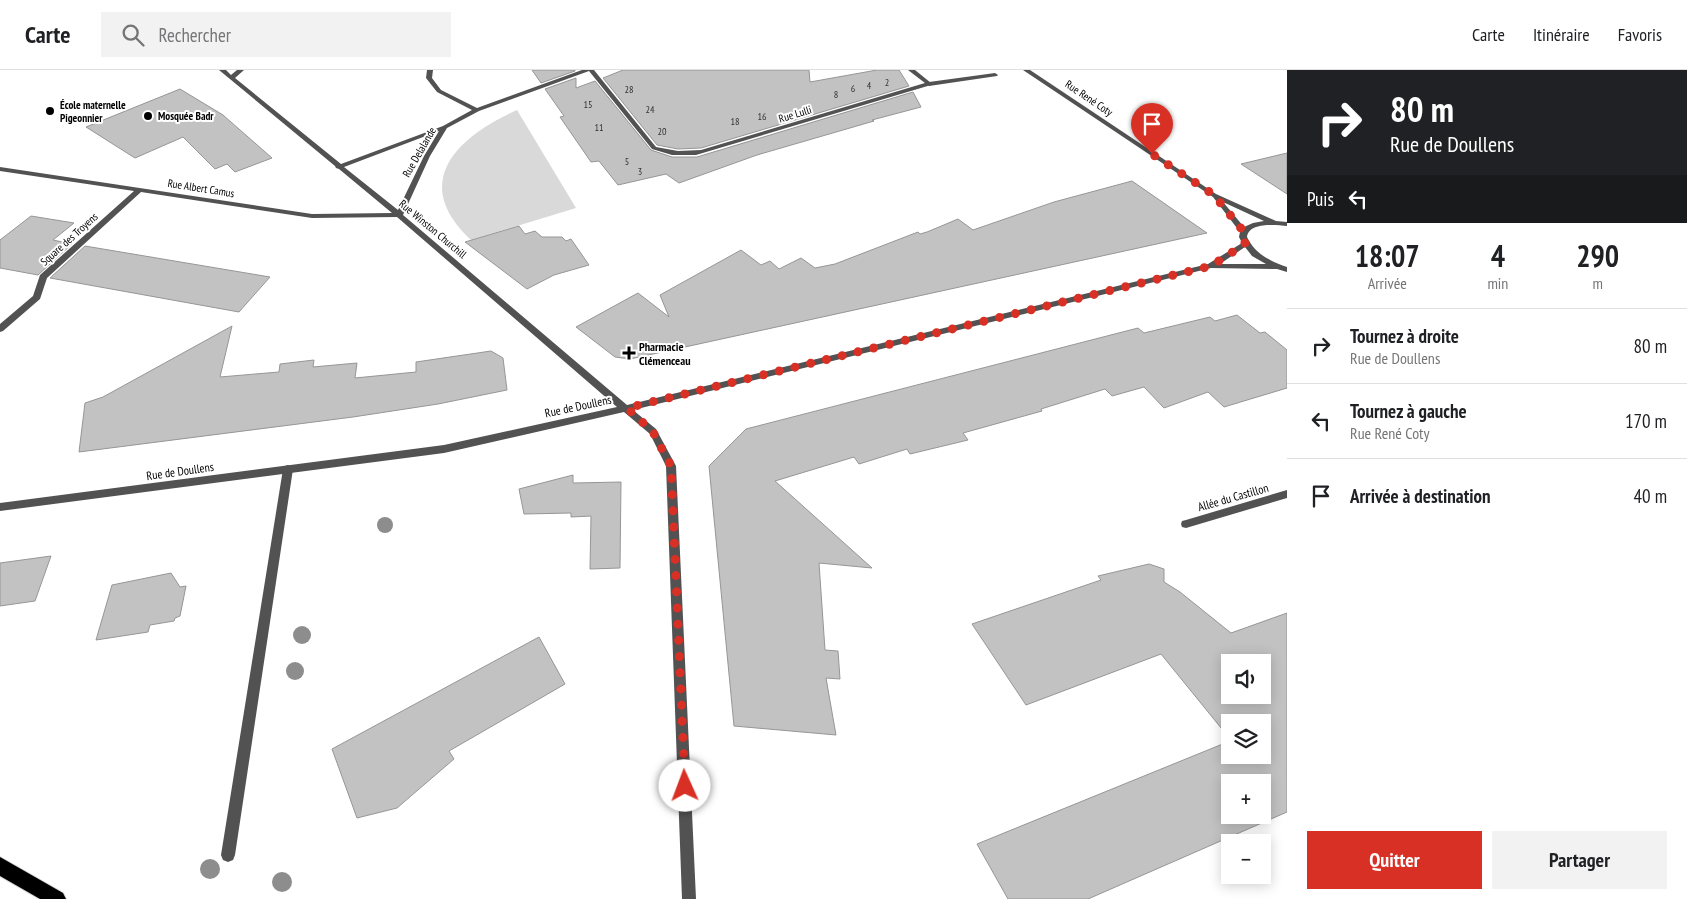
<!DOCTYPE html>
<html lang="fr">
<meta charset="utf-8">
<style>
body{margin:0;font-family:"PT Sans Narrow",sans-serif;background:#f2f2f2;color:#202124;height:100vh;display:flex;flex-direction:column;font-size:19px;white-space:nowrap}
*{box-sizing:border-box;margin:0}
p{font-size:16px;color:#757577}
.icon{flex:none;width:28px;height:28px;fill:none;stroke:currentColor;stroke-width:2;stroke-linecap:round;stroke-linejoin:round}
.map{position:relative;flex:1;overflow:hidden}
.drawer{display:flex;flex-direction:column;background:#fff;width:400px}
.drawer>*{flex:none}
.guide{background:#202124;color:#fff;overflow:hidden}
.controls{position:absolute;left:1221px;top:584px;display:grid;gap:10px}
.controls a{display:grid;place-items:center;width:50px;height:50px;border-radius:0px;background:#fff;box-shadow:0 2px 12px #0003;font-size:25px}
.pin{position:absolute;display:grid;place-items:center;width:42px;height:42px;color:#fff;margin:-51px -21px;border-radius:50% 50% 50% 0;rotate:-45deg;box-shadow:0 0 5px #0007}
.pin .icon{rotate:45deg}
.me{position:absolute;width:55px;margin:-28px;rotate:358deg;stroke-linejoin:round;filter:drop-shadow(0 0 4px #0008)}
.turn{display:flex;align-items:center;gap:18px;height:105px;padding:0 20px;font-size:22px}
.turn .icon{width:65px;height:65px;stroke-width:2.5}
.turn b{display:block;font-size:35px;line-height:42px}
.then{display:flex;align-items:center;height:48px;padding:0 20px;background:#0003;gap:10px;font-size:19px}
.eta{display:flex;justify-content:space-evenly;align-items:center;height:85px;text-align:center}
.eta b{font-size:30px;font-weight:600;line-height:35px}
.primary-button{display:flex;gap:10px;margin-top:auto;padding:10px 20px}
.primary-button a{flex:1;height:58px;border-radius:0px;background:#d93025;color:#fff;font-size:20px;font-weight:600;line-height:58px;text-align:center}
.primary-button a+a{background:#f2f2f2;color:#202124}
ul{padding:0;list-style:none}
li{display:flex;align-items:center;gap:15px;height:75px;padding:0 20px;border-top:1px solid #e0e0e0}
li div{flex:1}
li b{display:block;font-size:19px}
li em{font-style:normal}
header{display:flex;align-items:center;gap:30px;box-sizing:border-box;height:70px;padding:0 25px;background:#fff;border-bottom:1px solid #e0e0e0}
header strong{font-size:24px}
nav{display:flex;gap:28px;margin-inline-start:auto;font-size:18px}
.search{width:350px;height:45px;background:#f2f2f2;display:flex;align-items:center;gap:12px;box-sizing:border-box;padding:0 18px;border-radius:0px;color:#757577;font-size:19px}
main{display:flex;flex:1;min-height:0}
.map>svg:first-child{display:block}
.green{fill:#d9d9d9}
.building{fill:#c2c2c2;stroke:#969696;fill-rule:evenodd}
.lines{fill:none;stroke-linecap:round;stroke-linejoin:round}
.primary-casing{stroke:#dbdbdb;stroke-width:2}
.service{fill:#525252;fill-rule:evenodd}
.minor{fill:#525252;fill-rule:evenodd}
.primary{fill:#000;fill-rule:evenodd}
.tree{fill:#8d8d8d}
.route{stroke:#d93025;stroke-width:9;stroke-dasharray:0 16.2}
.poi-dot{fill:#000;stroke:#fff;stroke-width:2}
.labels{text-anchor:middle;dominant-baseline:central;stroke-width:4;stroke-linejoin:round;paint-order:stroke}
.number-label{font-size:10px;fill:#303030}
.far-street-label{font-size:11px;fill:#000;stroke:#fff}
.far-poi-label{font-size:11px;font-weight:bold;fill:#000;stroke:#fff;text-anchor:start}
.poi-label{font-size:12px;font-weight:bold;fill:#000;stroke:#fff;text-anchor:start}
.street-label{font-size:12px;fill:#000;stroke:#fff}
</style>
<header>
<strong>Carte</strong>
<div class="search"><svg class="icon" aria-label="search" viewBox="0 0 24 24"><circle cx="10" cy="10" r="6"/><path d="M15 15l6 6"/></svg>Rechercher</div>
<nav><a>Carte</a><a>Itinéraire</a><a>Favoris</a></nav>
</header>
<main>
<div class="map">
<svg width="1287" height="829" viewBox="0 0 1287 829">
<rect width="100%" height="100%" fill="#fff"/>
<!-- green -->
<path class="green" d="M517,40L576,138L471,170C409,112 457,67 517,40Z"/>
<!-- building -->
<path class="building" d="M532,0H575V1L541,13Z
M623,0H809L810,12L877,0H899L909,16L701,78L678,79L657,75L603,8Z
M576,8V18L595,11L651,80L672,87H697L913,22L921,37L872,50L874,51L757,85L679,113L666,104L618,115L599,91L591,92L560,47L564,46L545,19Z
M180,19L223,45L272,88L235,102L227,94L215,99L183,67L135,88L86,57Z
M1287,83V124L1241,94Z
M1132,111L1207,163L630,289L615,287L576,257L638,223L669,247L660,225L741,180L761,195L770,191L779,199L801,188L815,198L835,194L918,162L920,164L927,162L958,149L973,160L1054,132Z
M31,146L74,153L53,170L72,174L38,205L0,198V170Z
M519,156L525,164L535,161L542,167H562L566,171L571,169L589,195L554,205L527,219L465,172Z
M85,176L270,207L239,242L50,208Z
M1237,245L1260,263L1265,262L1287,280V318L1224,337L1208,322L1164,338L1144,317L1112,326L1105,319L1041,339L1042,341L963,363L968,370L910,384L907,379L859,394L854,387L775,411L872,498L819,493L825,580L838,581L840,609L826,608L836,665L734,656L709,396L746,359L1138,258L1144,263L1210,247L1215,251Z
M232,256L220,307L279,302L280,294L314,290L313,297L357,293L355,308L416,302V292L491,281L503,288L507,320L438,334L353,347L79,382L85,333L103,327Z
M573,405V413L621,412L620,498L590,499L591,446L571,447V443L524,444L519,419Z
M51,486L35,531L0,536V493Z
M1149,494L1164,499V512L1180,522L1231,563L1287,543V742L1088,829H1008L977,774L1230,671V685H1262V652H1230V669L1161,584L1026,635L972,554L1101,510L1098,506ZM1230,592H1262V625H1230ZM1230,712H1262V745H1230Z
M171,503L180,517L186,516L180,546L175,548L174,551L150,555L148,562L96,570L112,515Z
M539,567L565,614L449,681L454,689L397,738L357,748L332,679Z"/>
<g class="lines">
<!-- primary casing -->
<g class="primary-casing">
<path id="primary" d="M0,787L63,823L66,829H40L0,806Z"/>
</g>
<!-- service -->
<path class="service" d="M995,3L998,5L997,6L929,16L926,14L929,12Z
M288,395L291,396L293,399L235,785L233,790L228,792L223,790L221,785L283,399L285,396Z"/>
<!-- minor -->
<path class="minor" d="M219,0H226L231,5L237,0H244L235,8L341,94L443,56L472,40L437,22L426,8L427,0H433L432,8L441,20L477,38L582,0H594L656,77L678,81L701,80L925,13L908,0H915L931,13V15L696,85H672L652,79L589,1L479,41L447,58L430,86L403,145L627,335L1208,194L1242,173L1239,167L1240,162L1213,127L1023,0H1030L1216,124L1276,151L1287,152V156C1275,155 1249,152 1247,167C1255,184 1270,191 1287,197V202L1277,199L1211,198L633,340L656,359L676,396L696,829H682L666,396L650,364L624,342L444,383L0,441V433L444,375L617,337L397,147L312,148L141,122L47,208L40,229L3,261L0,262V254L33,226L40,205L134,121L0,101V97L312,144L392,143L339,99L336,98L335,96ZM439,61L424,86L398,140L344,97ZM1223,132L1264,151L1253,153L1244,157ZM1245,177L1252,186L1266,194H1220Z
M1287,420V428L1186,458L1182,457L1181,454L1182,451L1186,450Z"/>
<!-- primary -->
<use href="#primary" class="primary"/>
</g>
<!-- trees -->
<g class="tree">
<circle cx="385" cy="455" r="8"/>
<circle cx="302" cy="565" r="9"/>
<circle cx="295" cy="601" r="9"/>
<circle cx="210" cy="799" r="10"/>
<circle cx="282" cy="812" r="10"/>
</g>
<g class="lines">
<!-- route -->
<path class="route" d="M685,716L671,396L653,362L627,338L1211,196L1245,174L1244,162L1214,125L1152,84"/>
</g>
<!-- markers -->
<g class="poi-dot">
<circle cx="50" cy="41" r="5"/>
<circle cx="148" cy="46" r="5"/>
<path d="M626.5 275.5h5v5h5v5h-5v5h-5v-5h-5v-5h5z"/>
</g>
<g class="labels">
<!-- number labels -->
<g class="number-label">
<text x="887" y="12">2</text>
<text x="869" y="15">4</text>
<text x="853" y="18">6</text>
<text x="629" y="19">28</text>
<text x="836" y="24">8</text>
<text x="588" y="34">15</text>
<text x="650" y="39">24</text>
<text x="762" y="46">16</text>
<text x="735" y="51">18</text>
<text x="599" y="57">11</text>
<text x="662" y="61">20</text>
<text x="627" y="91">5</text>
<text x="640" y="101">3</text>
</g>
<!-- far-street labels -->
<g class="far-street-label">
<text transform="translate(1089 28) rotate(34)">Rue René Coty</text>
<text transform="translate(795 44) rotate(-17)">Rue Lulli</text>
<text transform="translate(419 82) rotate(-60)">Rue Delalande</text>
<text transform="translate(201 118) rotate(9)">Rue Albert Camus</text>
<text transform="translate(433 159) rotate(40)">Rue Winston Churchill</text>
<text transform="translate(69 169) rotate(-42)">Square des Troyens</text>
</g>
<!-- far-poi labels -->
<g class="far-poi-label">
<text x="60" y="35">École maternelle<tspan x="60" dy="13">Pigeonnier</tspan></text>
<text x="158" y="46">Mosquée Badr</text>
</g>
<!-- poi labels -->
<g class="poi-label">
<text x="639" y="276">Pharmacie<tspan x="639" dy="14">Clémenceau</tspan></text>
</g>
<!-- street labels -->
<g class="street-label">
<text transform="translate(578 336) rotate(-12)">Rue de Doullens</text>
<text transform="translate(180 401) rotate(-8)">Rue de Doullens</text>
<text transform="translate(1233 427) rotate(-16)">Allée du Castillon</text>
</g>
</g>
</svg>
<div class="controls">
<a><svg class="icon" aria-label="sound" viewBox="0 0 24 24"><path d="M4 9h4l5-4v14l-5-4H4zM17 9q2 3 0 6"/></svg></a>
<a><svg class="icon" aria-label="layers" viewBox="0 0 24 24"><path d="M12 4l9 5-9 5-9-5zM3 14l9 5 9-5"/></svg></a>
<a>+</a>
<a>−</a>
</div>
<div class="pin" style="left:1152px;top:84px;background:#d93025"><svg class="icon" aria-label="arrive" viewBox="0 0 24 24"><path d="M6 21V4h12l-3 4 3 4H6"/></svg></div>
<svg class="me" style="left:685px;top:716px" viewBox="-20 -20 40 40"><circle r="19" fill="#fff"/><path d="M0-13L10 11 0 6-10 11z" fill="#d93025"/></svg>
</div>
<section class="drawer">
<div class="guide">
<div class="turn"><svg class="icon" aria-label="right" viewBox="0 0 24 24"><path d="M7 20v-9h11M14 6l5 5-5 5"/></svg><div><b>80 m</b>Rue de Doullens</div></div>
<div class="then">Puis<svg class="icon" aria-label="left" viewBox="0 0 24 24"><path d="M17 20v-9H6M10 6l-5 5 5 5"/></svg></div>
</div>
<div class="eta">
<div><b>18:07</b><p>Arrivée</p></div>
<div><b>4</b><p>min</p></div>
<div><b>290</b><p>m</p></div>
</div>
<ul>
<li><svg class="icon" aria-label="right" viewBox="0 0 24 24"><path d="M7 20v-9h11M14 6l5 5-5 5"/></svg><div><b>Tournez à droite</b><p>Rue de Doullens</p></div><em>80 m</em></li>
<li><svg class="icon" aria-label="left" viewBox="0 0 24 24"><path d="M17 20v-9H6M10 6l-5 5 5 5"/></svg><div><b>Tournez à gauche</b><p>Rue René Coty</p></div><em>170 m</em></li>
<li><svg class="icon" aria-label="arrive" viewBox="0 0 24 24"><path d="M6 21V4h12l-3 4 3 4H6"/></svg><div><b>Arrivée à destination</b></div><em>40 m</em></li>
</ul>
<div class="primary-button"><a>Quitter</a><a>Partager</a></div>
</section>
</main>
